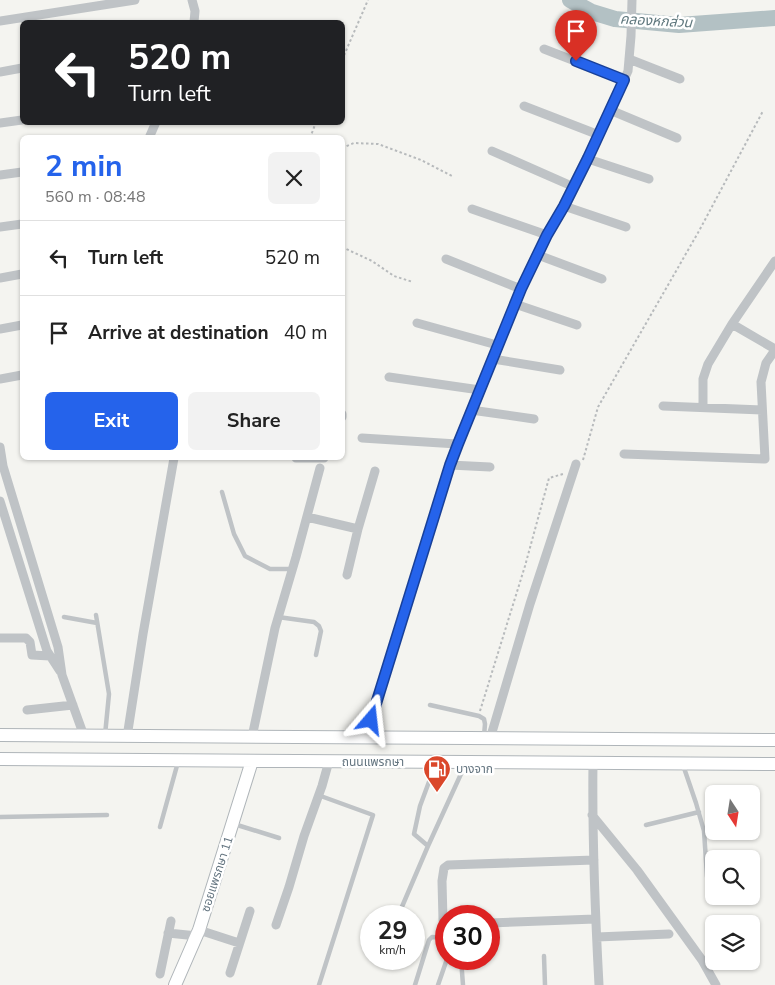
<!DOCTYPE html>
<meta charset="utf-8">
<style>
body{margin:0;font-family:"Nunito Sans","Noto Sans Thai",sans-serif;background:#f2f2f2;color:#222;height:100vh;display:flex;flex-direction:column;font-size:19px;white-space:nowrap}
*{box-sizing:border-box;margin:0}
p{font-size:16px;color:#767676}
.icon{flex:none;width:28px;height:28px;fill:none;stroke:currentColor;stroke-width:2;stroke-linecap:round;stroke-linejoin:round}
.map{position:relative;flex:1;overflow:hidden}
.panel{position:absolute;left:20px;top:135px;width:325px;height:325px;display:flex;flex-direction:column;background:#fff;border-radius:8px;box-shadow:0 1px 4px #0004}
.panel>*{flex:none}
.top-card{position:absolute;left:20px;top:20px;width:325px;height:105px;border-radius:8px;box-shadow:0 1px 4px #0004;background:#202124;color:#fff;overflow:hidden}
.needle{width:32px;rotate:168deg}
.buttons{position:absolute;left:705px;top:785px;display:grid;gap:10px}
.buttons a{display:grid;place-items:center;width:55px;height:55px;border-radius:8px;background:#fff;box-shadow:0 1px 4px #0004;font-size:25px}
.speed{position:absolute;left:360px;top:905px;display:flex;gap:10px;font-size:25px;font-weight:700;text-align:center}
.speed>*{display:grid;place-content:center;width:65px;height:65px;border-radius:50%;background:#fff;box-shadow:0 1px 4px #0004;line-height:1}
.speed small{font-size:12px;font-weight:400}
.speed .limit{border:8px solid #d22;background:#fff;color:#111}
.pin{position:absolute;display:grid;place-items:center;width:42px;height:42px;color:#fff;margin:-51px -21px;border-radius:50% 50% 50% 0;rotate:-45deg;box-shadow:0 0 5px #0007}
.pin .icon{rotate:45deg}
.me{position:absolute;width:55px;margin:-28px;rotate:17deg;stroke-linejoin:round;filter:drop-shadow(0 0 4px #0008)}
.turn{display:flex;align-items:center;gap:18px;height:105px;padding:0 25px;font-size:22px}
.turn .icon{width:65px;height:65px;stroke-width:2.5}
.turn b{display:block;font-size:35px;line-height:42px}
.round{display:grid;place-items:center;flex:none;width:52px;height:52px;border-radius:8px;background:#f2f2f2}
.head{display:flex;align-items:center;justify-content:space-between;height:85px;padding:0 25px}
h1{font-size:30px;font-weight:700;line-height:38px;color:#2563eb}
.action{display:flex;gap:10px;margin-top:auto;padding:10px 25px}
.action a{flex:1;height:58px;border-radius:8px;background:#2563eb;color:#fff;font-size:20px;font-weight:700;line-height:58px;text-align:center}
.action a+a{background:#f2f2f2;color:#222}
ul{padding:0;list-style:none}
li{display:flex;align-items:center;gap:15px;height:75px;padding:0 25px;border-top:1px solid #e0e0e0}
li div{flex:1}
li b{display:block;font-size:19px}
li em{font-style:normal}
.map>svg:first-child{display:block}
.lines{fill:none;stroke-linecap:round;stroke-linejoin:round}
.river{stroke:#b3c1c4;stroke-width:16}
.secondary-casing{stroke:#afb5b9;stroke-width:14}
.path{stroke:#b7babc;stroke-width:2;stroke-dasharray:2.5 2.5;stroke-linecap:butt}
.lane{stroke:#bfc3c6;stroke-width:4.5}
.street{stroke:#bfc3c6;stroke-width:9}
.secondary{stroke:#fff;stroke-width:12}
.route-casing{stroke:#184099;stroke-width:12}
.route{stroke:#2563eb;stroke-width:9}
.labels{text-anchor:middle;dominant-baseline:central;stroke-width:5;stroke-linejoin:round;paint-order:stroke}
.street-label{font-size:12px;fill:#647580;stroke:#fff}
.poi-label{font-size:12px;fill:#647580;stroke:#fff;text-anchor:start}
.water-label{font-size:14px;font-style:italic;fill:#5f777d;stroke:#fff}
</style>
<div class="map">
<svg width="775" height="985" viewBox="0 0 775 985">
<rect width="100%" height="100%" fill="#f4f4f0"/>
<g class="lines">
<!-- river -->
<path class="river" d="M570,0L592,12L615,19L679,25L775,18"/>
<!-- secondary casing -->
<g class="secondary-casing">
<path id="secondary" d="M0,735L775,740
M0,759L775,764
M175,985L199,930L252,761"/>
</g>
<!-- path -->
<path class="path" d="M342,60L368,0
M310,138L316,122
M342,148L354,143L378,144L421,160L452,176
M342,247L372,261L394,276L413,282
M583,460L598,407L699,231L763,111
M480,711L525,566L549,478L563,474"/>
<!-- lane -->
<path class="lane" d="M222,492L234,534L245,556L270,569H293
M96,615L109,694L105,735
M64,617L97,623
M278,617L314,622L319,626L321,631L316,655
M430,705L479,716L484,719L485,724L484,736
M683,765L696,803L704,831L707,876L711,899
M318,795L373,815L319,985
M0,817L107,815
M234,824L279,838
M646,825L699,812
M160,827L178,762
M428,846L414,834L420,806L436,763
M398,916L428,846L466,763
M544,956L545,985
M461,959L463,985
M415,985L429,940L432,937L446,938
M438,985L447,959"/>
<!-- street -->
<path class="street" d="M192,0L195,11L194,22
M0,21L135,0
M544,49L624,80
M629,59L680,79
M0,72L22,68
M524,106L599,135
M610,110L677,138
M0,123L22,120
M149,138L156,122
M492,151L574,187
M588,159L649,179
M0,175L22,172
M564,206L626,227
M472,209L547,235
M0,227L22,224
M538,255L602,279
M446,259L521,289
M0,278L22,274
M515,304L577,325
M417,323L497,345
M732,324L775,349
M0,329L22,325
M493,359L560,370
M389,377L480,390
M0,379L22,375
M663,406L762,410
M703,407V379L708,364L732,324L775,261
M471,410L534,419
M342,414V417
M362,438L457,444
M0,447L3,466L58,647L62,675L84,736
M624,454L765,459L761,382L766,363L775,350
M296,458H324
M450,465L490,467
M0,501L47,651L60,671
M307,517L358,529L375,471
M347,575L358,529
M0,638H26L30,642L32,655L50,656
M27,710L73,705
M127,737L143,634L174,458
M252,737L275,628L296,557L320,468
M366,738L450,465L457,444L521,289L547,235L564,206L588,159L628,71L631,36L632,0
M490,739L530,604L576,464
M593,763C592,837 595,911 599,985
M592,815L637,870L702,960L716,985
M489,923L595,919
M276,925L289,887L304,836L322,786L329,761
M446,925H444L443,920L442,881L444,868L448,865L594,860
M199,930L239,943
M168,933L197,936
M597,937L669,934
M230,973L250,911
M160,974L171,921"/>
<!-- secondary -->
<use href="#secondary" class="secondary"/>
</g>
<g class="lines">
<!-- route casing -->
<g class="route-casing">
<path id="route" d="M371,720L450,465L458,444L521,289L547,235L564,206L588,158L624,80L576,61"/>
</g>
<!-- route -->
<use href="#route" class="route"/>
</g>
<!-- icons -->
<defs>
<g id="fuel-pin" transform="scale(1.4375)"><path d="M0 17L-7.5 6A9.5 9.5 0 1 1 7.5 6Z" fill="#da472a" stroke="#fff"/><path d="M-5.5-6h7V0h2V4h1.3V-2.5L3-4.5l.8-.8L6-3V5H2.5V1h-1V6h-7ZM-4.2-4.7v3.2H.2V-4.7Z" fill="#fff"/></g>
</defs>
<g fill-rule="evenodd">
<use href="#fuel-pin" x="437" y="769"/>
</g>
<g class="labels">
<!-- street labels -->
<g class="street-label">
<text x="373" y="762">ถนนแพรกษา</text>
<text transform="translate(217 874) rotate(-72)">ซอยแพรกษา 11</text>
</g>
<!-- poi labels -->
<g class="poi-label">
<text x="456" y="769">บางจาก</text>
</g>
<!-- water labels -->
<g class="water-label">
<text transform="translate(656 21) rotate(3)">คลองหกส่วน</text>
</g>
</g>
</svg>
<div class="buttons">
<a><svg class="needle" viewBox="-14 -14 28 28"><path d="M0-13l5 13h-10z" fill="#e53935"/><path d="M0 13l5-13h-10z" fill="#767676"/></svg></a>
<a><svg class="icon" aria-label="search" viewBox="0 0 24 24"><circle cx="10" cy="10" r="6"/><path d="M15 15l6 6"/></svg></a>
<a><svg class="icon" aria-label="layers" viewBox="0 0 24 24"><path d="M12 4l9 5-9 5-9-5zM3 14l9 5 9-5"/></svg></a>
</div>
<div class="speed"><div>29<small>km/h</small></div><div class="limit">30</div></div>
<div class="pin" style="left:576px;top:61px;background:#d93025"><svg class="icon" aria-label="arrive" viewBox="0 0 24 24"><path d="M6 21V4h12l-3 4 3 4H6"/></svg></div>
<svg class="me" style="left:371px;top:720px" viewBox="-20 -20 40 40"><path d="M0-17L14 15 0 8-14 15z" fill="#2563eb" stroke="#fff" stroke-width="4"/></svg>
<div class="top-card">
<div class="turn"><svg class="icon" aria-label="left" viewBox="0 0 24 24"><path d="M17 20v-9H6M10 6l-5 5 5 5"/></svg><div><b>520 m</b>Turn left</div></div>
</div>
<section class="panel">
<div class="head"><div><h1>2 min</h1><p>560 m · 08:48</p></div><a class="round"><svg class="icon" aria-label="close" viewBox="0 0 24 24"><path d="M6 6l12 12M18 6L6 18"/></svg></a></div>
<ul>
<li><svg class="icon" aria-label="left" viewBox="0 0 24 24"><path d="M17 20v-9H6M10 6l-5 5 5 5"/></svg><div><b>Turn left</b></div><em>520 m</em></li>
<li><svg class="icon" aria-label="arrive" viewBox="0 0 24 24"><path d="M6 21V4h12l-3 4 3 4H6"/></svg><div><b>Arrive at destination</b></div><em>40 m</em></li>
</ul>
<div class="action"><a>Exit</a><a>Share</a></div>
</section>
</div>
